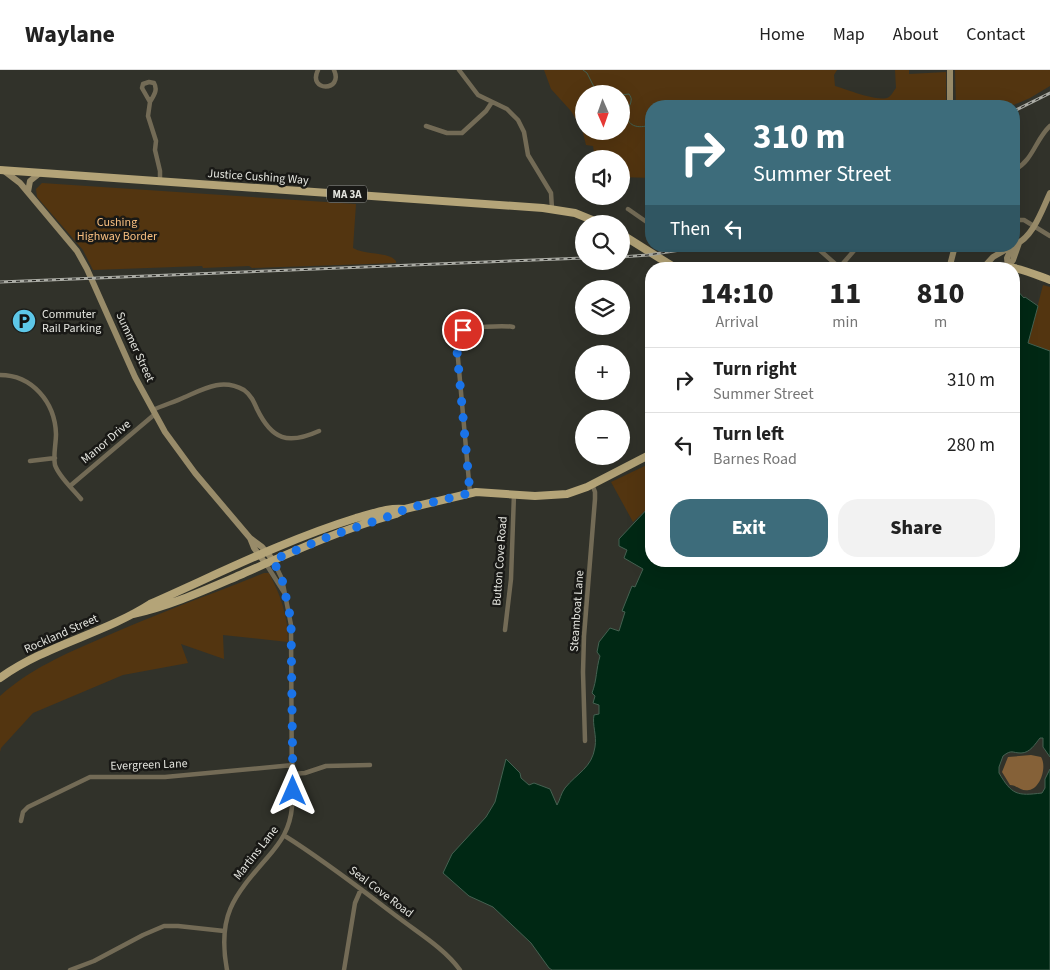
<!DOCTYPE html>
<meta charset="utf-8">
<style>
body{margin:0;font-family:"Source Sans 3",sans-serif;background:#f2f2f2;color:#222;height:100vh;display:flex;flex-direction:column;font-size:19px;white-space:nowrap}
*{box-sizing:border-box;margin:0}
p{font-size:16px;color:#767676}
.icon{flex:none;width:28px;height:28px;fill:none;stroke:currentColor;stroke-width:2;stroke-linecap:round;stroke-linejoin:round}
.map{position:relative;flex:1;overflow:hidden}
.details{position:absolute;left:645px;top:192px;width:375px;height:305px;display:flex;flex-direction:column;background:#fff;border-radius:20px;box-shadow:0 5px 20px #0002}
.details>*{flex:none}
.guide{position:absolute;left:645px;top:30px;width:375px;height:152px;border-radius:20px;box-shadow:0 5px 20px #0002;background:#3d6c7b;color:#fff;overflow:hidden}
.needle{width:32px;rotate:178deg}
.fabs{position:absolute;left:575px;top:15px;display:grid;gap:10px}
.fabs a{display:grid;place-items:center;width:55px;height:55px;border-radius:50%;background:#fff;box-shadow:0 5px 20px #0002;font-size:25px}
.pin{position:absolute;display:grid;place-items:center;width:42px;height:42px;color:#fff;margin:-21px;border:2px solid #fff;border-radius:50%;box-shadow:0 1px 5px #0007}
.me{position:absolute;width:55px;margin:-28px;rotate:0deg;stroke-linejoin:round;filter:drop-shadow(0 0 4px #0008)}
.turn{display:flex;align-items:center;gap:18px;height:105px;padding:0 25px;font-size:22px}
.turn .icon{width:65px;height:65px;stroke-width:2.5}
.turn b{display:block;font-size:35px;line-height:42px}
.then{display:flex;align-items:center;height:48px;padding:0 25px;background:#0003;gap:10px;font-size:19px}
.eta{display:flex;justify-content:space-evenly;align-items:center;height:85px;text-align:center}
.eta b{font-size:30px;font-weight:800;line-height:35px}
.action{display:flex;gap:10px;margin-top:auto;padding:10px 25px}
.action a{flex:1;height:58px;border-radius:20px;background:#3d6c7b;color:#fff;font-size:20px;font-weight:800;line-height:58px;text-align:center}
.action a+a{background:#f2f2f2;color:#222}
ul{padding:0;list-style:none}
li{display:flex;align-items:center;gap:15px;height:65px;padding:0 25px;border-top:1px solid #e0e0e0}
li div{flex:1}
li b{display:block;font-size:19px}
li em{font-style:normal}
header{display:flex;align-items:center;gap:30px;box-sizing:border-box;height:70px;padding:0 25px;background:#fff;border-bottom:1px solid #e0e0e0}
header strong{font-size:24px}
nav{display:flex;gap:28px;margin-inline-start:auto;font-size:18px}
.map>svg:first-child{display:block}
.green{fill:#533510;fill-rule:evenodd}
.forest{fill:#856138}
.water{fill:#002814;stroke:#446151}
.lines{fill:none;stroke-linecap:round;stroke-linejoin:round}
.stream{stroke:#446151;stroke-width:1}
.street{stroke:#736b56;stroke-width:4.5}
.secondary{stroke:#988b69;stroke-width:6}
.primary{stroke:#b4a478;stroke-width:8}
.rail-casing{stroke:#abaca5;stroke-width:3}
.rail{stroke:#191916;stroke-width:1;stroke-dasharray:4;stroke-linecap:butt}
.route{stroke:#1a73e8;stroke-width:9;stroke-dasharray:0 16.2}
.labels{text-anchor:middle;dominant-baseline:central;stroke-width:5;stroke-linejoin:round;paint-order:stroke}
.shield{fill:#191916;stroke:#a7a8a3;stroke-width:1}
.shield-label{font-size:11px;font-weight:bold;fill:#e4e5df}
.street-label{font-size:12px;fill:#e4e5df;stroke:#191916}
.park-label{font-size:12px;fill:#f8bf80;stroke:#191916}
.poi-label{font-size:12px;fill:#e4e5df;stroke:#191916;text-anchor:start}
</style>
<header>
<strong>Waylane</strong>
<nav><a>Home</a><a>Map</a><a>About</a><a>Contact</a></nav>
</header>
<div class="map">
<svg width="1050" height="900" viewBox="0 0 1050 900">
<rect width="100%" height="100%" fill="#31322a"/>
<!-- green -->
<path class="green" d="M544,0H837L834,5L835,16C846,19 879,33 889,27C892,25 894,20 896,18L895,0H909V4L946,2V36H651V108L621,107V89H595L593,76L586,75L582,59L571,41L551,19ZM584,24H621V61H584Z
M955,0H1050V16L1030,28L1011,36H956Z
M42,113L356,134L353,178C367,186 388,181 396,191V193L252,198L249,196L203,198L202,196L93,200L83,180L37,127L36,119Z
M1043,215L1050,217V281L1028,273Z
M651,393V435L633,452L611,412Z
M264,503H269C281,526 288,546 288,572L223,565L224,589L181,574L188,593L123,605L33,643L1,678L0,682V626C30,599 65,584 102,568C155,544 210,525 264,503Z"/>
<!-- forest -->
<path class="forest" d="M1031,685L1041,687C1047,696 1041,718 1029,720C1021,722 1017,715 1010,715L1002,702L1008,687Z"/>
<!-- water -->
<path class="water" d="M1014,208L1019,215L1015,218L1024,228L1025,227L1038,236L1028,273L1050,281V687L1043,677V668H1040C1035,674 1030,683 1021,683C1012,683 1012,679 1003,686L999,697V703C1012,725 1017,726 1042,723L1045,718V709L1050,699V900H552L549,898L531,873L493,837L469,826L443,803L452,784L486,747L495,732L506,689L520,703L521,708L529,715L534,713L550,719L557,735C560,730 561,723 565,718C577,703 592,698 595,677C597,665 592,655 594,645L599,644V635L593,633L595,626L592,623C597,610 596,599 600,586L597,582L599,572L610,558L619,561L625,542L622,541L632,516L635,517L643,499L624,488L627,480L619,476V469L651,435V491H1014Z"/>
<g class="lines">
<!-- stream -->
<path class="stream" d="M583,0L587,3L594,17L600,24
M621,25L629,24C630,26 632,28 631,31C631,34 629,36 628,39C624,52 633,59 646,56L650,50L651,45"/>
<!-- street -->
<path class="street" d="M318,0C307,22 344,22 334,0
M459,0L478,25L507,39L518,50L524,62L528,85L551,123L552,139
M150,32C154,25 158,20 154,13L149,12L143,14L142,18L150,32L148,46L156,71L155,80L160,101V111
M426,56L447,63H462L486,41L492,32
M1014,100C1033,91 1035,70 1050,56
M628,139L651,155
M1014,150H1024L1050,166
M815,176L840,198
M839,198L858,176
M0,305C32,305 55,332 56,364C56,374 53,385 55,395C59,407 73,419 81,429
M153,340C163,335 175,332 185,327C205,318 223,308 244,320C251,325 254,332 257,339C272,370 288,375 319,361
M30,391L55,388
M70,416L155,344
M470,423L456,266C458,263 457,262 461,261C468,257 504,255 513,257
M266,494L285,524
M505,560L511,509L514,424
M585,671L583,602L584,566L595,429V422L592,414
M293,704L305,703L326,696L370,695
M21,751L23,742L28,737L90,707H165L293,695
M285,766C325,791 362,820 399,848C420,864 445,879 460,900
M70,900L94,891L143,865L164,856H178L224,861
M227,900C217,846 233,827 267,788C281,772 290,759 292,737L291,555L282,509L273,490
M344,900L355,833L361,819"/>
<!-- secondary -->
<path class="secondary" d="M950,0V36
M3,100L20,113L77,181L87,199L135,307L165,362L195,403L250,468L254,478L266,494
M28,122L30,111L40,103
M1014,175C1033,168 1042,140 1050,123
M1008,197L1013,190L1019,173
M1008,197L1007,188L1012,177
M949,199L955,176
M982,199L993,187L1012,176
M250,468L262,477L273,490"/>
<!-- primary -->
<path class="primary" d="M0,100L543,138L575,143L602,154
M621,164L677,199
M984,199C1008,192 1028,202 1050,210
M133,544C170,536 205,520 240,505C292,482 342,459 396,444L405,439L476,422L535,426L567,424L587,417L651,384
M0,608C46,575 103,564 150,534C218,504 285,470 356,448C372,444 388,437 405,439"/>
<!-- rail casing -->
<g class="rail-casing">
<path id="rail" d="M1014,41L1050,23
M621,187L648,185L706,176
M0,212L584,188"/>
</g>
<!-- rail -->
<use href="#rail" class="rail"/>
</g>
<g class="lines">
<!-- route -->
<path class="route" d="M293,721L291,550L282,509L273,490L330,466L396,444L405,439L470,423L456,270L457,263L463,260"/>
</g>
<!-- icons -->
<defs>
<g id="parking-disc" transform="scale(1.25)"><circle r="9.5" fill="#5dc7e8" stroke="#191916"/><path d="M-3.5-5.5H1a3.5 3.5 0 0 1 0 7H-1V5.5H-3.5ZM-1-3.4V-.6H.8a1.4 1.4 0 0 0 0-2.8Z" fill="#111"/></g>
</defs>
<g fill-rule="evenodd">
<use href="#parking-disc" x="24" y="251"/>
</g>
<g class="labels">
<!-- shield labels -->
<rect class="shield" x="327" y="115.5" width="40" height="17" rx="4"/>
<g class="shield-label">
<text x="347" y="124">MA 3A</text>
</g>
<!-- street labels -->
<g class="street-label">
<text transform="translate(258 107) rotate(4)">Justice Cushing Way</text>
<text transform="translate(135 277) rotate(65)">Summer Street</text>
<text transform="translate(106 372) rotate(-40)">Manor Drive</text>
<text transform="translate(500 491) rotate(-86)">Button Cove Road</text>
<text transform="translate(577 541) rotate(-86)">Steamboat Lane</text>
<text transform="translate(61 564) rotate(-24)">Rockland Street</text>
<text transform="translate(149 695) rotate(-2)">Evergreen Lane</text>
<text transform="translate(256 783) rotate(-52)">Martins Lane</text>
<text transform="translate(381 822) rotate(37)">Seal Cove Road</text>
</g>
<!-- park labels -->
<g class="park-label">
<text x="117" y="152">Cushing<tspan x="117" dy="14">Highway Border</tspan></text>
</g>
<!-- poi labels -->
<g class="poi-label">
<text x="42" y="244">Commuter<tspan x="42" dy="14">Rail Parking</tspan></text>
</g>
</g>
</svg>
<div class="fabs">
<a><svg class="needle" viewBox="-14 -14 28 28"><path d="M0-13l5 13h-10z" fill="#e53935"/><path d="M0 13l5-13h-10z" fill="#767676"/></svg></a>
<a><svg class="icon" aria-label="sound" viewBox="0 0 24 24"><path d="M4 9h4l5-4v14l-5-4H4zM17 9q2 3 0 6"/></svg></a>
<a><svg class="icon" aria-label="search" viewBox="0 0 24 24"><circle cx="10" cy="10" r="6"/><path d="M15 15l6 6"/></svg></a>
<a><svg class="icon" aria-label="layers" viewBox="0 0 24 24"><path d="M12 4l9 5-9 5-9-5zM3 14l9 5 9-5"/></svg></a>
<a>+</a>
<a>−</a>
</div>
<div class="pin" style="left:463px;top:260px;background:#d93025"><svg class="icon" aria-label="arrive" viewBox="0 0 24 24"><path d="M6 21V4h12l-3 4 3 4H6"/></svg></div>
<svg class="me" style="left:293px;top:721px" viewBox="-20 -20 40 40"><path d="M0-17L14 15 0 8-14 15z" fill="#1a73e8" stroke="#fff" stroke-width="4"/></svg>
<div class="guide">
<div class="turn"><svg class="icon" aria-label="right" viewBox="0 0 24 24"><path d="M7 20v-9h11M14 6l5 5-5 5"/></svg><div><b>310 m</b>Summer Street</div></div>
<div class="then">Then<svg class="icon" aria-label="left" viewBox="0 0 24 24"><path d="M17 20v-9H6M10 6l-5 5 5 5"/></svg></div>
</div>
<section class="details">
<div class="eta">
<div><b>14:10</b><p>Arrival</p></div>
<div><b>11</b><p>min</p></div>
<div><b>810</b><p>m</p></div>
</div>
<ul>
<li><svg class="icon" aria-label="right" viewBox="0 0 24 24"><path d="M7 20v-9h11M14 6l5 5-5 5"/></svg><div><b>Turn right</b><p>Summer Street</p></div><em>310 m</em></li>
<li><svg class="icon" aria-label="left" viewBox="0 0 24 24"><path d="M17 20v-9H6M10 6l-5 5 5 5"/></svg><div><b>Turn left</b><p>Barnes Road</p></div><em>280 m</em></li>
</ul>
<div class="action"><a>Exit</a><a>Share</a></div>
</section>
</div>
